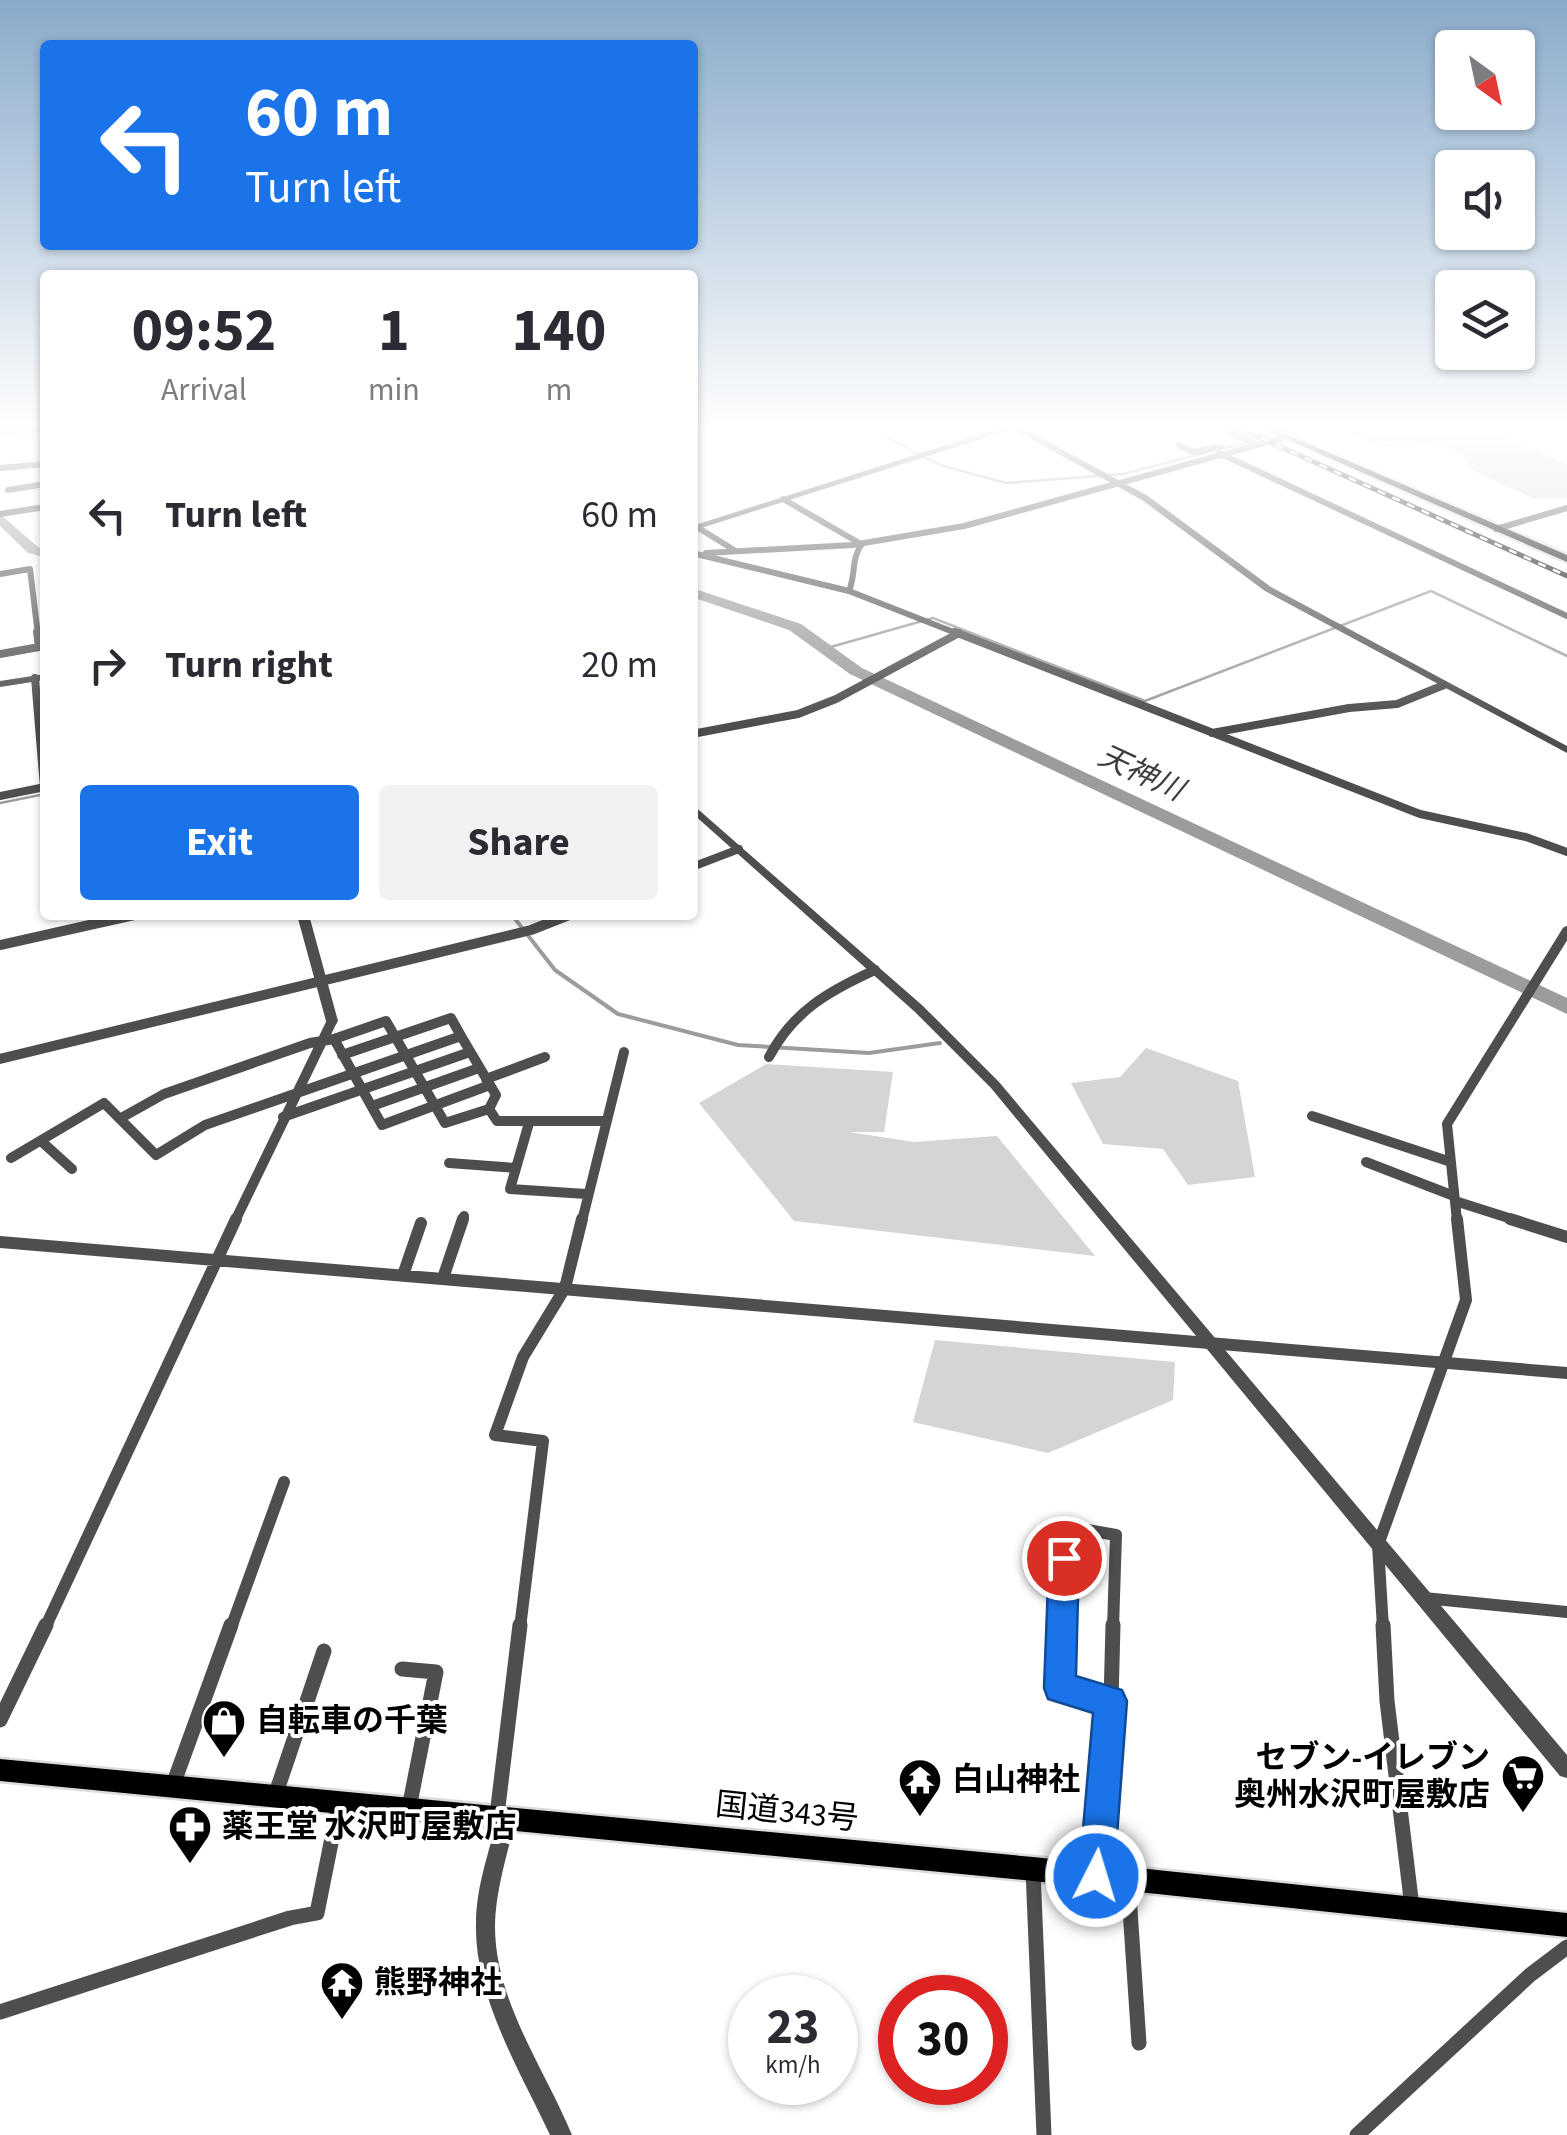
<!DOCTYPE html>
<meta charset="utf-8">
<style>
body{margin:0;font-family:"Source Sans 3","Noto Sans JP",sans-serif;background:#f2f2f3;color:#2b2b33;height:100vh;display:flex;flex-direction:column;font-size:38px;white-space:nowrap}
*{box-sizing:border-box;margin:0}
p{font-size:32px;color:#7c7c81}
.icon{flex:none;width:55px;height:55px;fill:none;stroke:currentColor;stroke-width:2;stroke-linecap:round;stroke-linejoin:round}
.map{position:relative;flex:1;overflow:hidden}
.panel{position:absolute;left:40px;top:270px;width:658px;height:650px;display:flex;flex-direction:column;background:#fff;border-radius:10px;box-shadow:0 2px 8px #0004}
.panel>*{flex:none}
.hud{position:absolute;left:40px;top:40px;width:658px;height:210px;border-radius:10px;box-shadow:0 2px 8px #0004;background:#1a73e8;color:#fff;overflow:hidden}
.needle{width:65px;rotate:147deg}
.fabs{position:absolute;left:1435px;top:30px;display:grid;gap:20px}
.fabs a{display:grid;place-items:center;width:100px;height:100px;border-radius:10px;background:#fff;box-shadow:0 2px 8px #0004;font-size:50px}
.speed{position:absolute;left:728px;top:1975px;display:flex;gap:20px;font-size:50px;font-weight:700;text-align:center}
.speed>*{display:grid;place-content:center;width:130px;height:130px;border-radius:50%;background:#fff;box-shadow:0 2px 8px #0004;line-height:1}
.speed small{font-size:25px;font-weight:400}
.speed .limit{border:15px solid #d22;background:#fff;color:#111}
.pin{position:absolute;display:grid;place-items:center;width:85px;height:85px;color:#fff;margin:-42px;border:5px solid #fff;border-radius:50%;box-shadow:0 2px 10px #0007}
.me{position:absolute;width:110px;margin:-55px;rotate:5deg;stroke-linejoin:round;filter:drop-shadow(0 0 8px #0008)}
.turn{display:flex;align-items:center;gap:35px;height:210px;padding:0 40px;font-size:45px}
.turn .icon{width:130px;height:130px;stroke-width:2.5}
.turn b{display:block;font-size:70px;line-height:85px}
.eta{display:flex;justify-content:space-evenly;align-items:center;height:170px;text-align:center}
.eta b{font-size:60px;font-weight:700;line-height:70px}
.cta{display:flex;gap:20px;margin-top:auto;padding:20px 40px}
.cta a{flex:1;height:115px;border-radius:10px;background:#1a73e8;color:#fff;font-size:40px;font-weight:700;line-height:115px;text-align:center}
.cta a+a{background:#f2f2f3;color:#2b2b33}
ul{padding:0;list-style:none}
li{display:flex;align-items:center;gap:30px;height:150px;padding:0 40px}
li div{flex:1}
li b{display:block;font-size:38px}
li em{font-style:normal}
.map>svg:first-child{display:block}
.green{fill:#d5d5d5}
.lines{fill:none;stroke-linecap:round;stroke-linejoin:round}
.stream-far1{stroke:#9c9c9c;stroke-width:2.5}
.stream{stroke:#9c9c9c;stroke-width:4}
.river{fill:#9c9c9c;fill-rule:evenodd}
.trunk-casing{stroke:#dbdbdb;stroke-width:5}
.minor-far4{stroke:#4e4e4e;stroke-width:6}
.minor-far3{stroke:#4e4e4e;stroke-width:8}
.minor-far2{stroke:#4e4e4e;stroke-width:10}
.minor-far1{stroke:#4e4e4e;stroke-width:12}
.minor{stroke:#4e4e4e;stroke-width:15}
.tertiary{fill:#4e4e4e;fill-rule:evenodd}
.trunk{fill:#000;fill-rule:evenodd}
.rail-casing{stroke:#000;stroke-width:5}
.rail{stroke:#fff;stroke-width:2.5;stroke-dasharray:8;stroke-linecap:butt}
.route{fill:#1a73e8;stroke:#114b97;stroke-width:2.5}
.labels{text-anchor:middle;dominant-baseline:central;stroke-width:8;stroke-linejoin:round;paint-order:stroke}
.water-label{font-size:30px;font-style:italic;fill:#3d3d3d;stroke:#fff}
.near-poi-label{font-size:32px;font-weight:bold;fill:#000;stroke:#fff;text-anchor:start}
.near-street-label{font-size:32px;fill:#000;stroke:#fff}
</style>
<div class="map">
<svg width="1567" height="2135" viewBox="0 0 1567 2135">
<rect width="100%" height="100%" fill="#fff"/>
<!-- green -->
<path class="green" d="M1333,425H1455L1480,436L1498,434L1567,464V498L1535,499L1470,469L1462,452L1429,444L1380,447Z
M1146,1048L1238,1081L1255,1177L1188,1185L1163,1149L1103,1144L1071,1083L1120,1077Z
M766,1064L893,1072L884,1132H849L914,1142L997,1136L1095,1256L794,1221L699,1103Z
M935,1340L1175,1362L1173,1400L1048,1453L913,1422Z"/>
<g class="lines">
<!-- stream-far1 -->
<path class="stream-far1" d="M863,425L940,465L1006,483L1123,474L1208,452
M1222,449L1270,436
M827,648L933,618L1145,701L1431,591L1567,656
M0,803L45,794"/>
<!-- stream -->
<path class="stream" d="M512,915L555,970L618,1014L738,1045L869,1053L940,1043"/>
<!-- river -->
<path class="river" d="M0,514L38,547L45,549V557L28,553L0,526Z
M692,588L801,624L862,668L1567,998V1014L850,674L789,630L692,597Z"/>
<!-- trunk casing -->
<g class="trunk-casing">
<path id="trunk" d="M1254,425H1265L1567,555V562Z
M0,1759L1033,1857L1567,1913V1937L1033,1881L0,1781Z"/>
</g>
<!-- minor-far4 -->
<path class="minor-far4" d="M1226,430L1255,444
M1272,431L1293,425
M0,433L45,428
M1179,445L1193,452L1221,447
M1219,453L1567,616
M0,468L45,464
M8,490L45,484
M783,499L861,544
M0,514L45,507
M697,527L734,550
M1496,529L1567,508
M692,553L849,591L961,635
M706,553L852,545L964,526L1286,437
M0,574L30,569L38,635
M849,591C856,574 851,558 862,544"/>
<!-- minor-far3 -->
<path class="minor-far3" d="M955,632L1420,814L1526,837L1567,852
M0,654L39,647L37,632
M35,678L44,787
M1212,733L1349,708L1397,704L1444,685
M692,734L798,714L836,699L959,633
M0,796L45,787
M692,867L739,849"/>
<!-- minor-far2 -->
<path class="minor-far2" d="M0,945L134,915
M334,1039L386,1021L445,1123L489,1109
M342,1055L451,1018L461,1036
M769,1057C793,1011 829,991 875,970
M0,1059L531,930L569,915
M486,1079L545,1057
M372,1106L479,1068
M489,1109L497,1121H606
M1312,1116L1451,1162
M283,1117L470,1052
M121,1118L164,1094L310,1043L334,1039L382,1125L490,1085
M529,1123L510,1189L586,1194
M41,1141L72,1169
M11,1158L104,1103L156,1155L205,1125L461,1036L496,1095L489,1109
M1366,1162L1454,1196
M449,1163L516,1168
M1455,1201L1518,1221
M235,1221L332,1021
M462,1221L464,1216
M582,1221L624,1052
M1457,1221L1447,1124L1567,931"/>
<!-- minor-far1 -->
<path class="minor-far1" d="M1510,1219L1567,1237
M0,1242L1567,1373
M403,1275L421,1223
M443,1278L463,1219
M1424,1598L1567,1612
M45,1628L236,1219
M231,1628L284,1482
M520,1628L543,1441L495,1435L523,1357L565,1288L582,1219
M1062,1628L1065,1526L1116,1535L1113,1628
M1383,1628L1378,1545L1466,1300L1457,1219"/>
<!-- minor -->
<path class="minor" d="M1062,1625L1060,1688L1111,1701
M1383,1625L1387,1701L1412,1907
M402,1669L436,1672L409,1808
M1111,1701L1113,1625
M0,1720L46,1625
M173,1785L231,1625
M275,1796L324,1651
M497,1815L520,1625
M1033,1870L1044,2135
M1097,1875L1111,1701
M1128,1880L1139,2043
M0,2012L290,1918L317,1913L339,1803
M1357,2135L1530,1975L1567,1947"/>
<!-- tertiary -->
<path class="tertiary" d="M1009,425H1017L1148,496L1271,587L1567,746V753L1265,591L1142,500L1013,429L692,531V526Z
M45,674V680L0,687V681Z
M692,804L923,1006L999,1082L1567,1755V1778L1560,1776L991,1088L915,1012L692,813Z
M297,915H309L338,1021L336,1024H328L326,1021Z
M507,1808L514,1810L516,1817C508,1852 496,1888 495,1924C494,2000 544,2067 572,2135H550C520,2071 474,1996 476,1924C476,1887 489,1852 498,1817L500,1810Z"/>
<!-- trunk -->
<use href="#trunk" class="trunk"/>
<!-- rail casing -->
<g class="rail-casing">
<path id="rail" d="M1232,425L1567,576"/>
</g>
<!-- rail -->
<use href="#rail" class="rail"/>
</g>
<!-- sky -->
<linearGradient id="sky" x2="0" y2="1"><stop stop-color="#89aaca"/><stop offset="0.59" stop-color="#fff"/><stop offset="1" stop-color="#fff" stop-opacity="0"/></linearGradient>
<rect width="1567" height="724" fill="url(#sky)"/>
<!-- route -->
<path class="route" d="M1064,1544L1075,1548L1079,1558L1076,1676L1122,1690L1127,1701L1114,1876L1109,1888L1096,1894L1084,1888L1079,1876L1093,1713L1048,1699L1044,1688L1049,1558L1054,1548Z"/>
<!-- icons -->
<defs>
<g id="shop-pin" transform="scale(2.25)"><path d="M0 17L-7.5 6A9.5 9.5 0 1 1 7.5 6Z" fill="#000" stroke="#fff"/><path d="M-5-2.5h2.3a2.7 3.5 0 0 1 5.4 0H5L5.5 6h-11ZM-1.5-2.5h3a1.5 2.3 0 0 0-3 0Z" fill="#fff"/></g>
<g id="supermarket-pin" transform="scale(2.25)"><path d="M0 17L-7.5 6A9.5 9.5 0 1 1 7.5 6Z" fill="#000" stroke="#fff"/><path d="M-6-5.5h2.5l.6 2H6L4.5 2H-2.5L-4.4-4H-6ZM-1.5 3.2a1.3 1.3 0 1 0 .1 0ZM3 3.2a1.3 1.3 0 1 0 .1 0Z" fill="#fff"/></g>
<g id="temple-pin" transform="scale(2.25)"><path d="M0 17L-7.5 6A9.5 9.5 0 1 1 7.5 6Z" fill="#000" stroke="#fff"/><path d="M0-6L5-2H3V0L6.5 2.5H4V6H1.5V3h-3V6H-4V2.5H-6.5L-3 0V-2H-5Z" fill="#fff"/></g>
<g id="pharmacy-pin" transform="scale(2.25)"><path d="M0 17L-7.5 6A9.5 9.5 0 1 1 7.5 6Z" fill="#000" stroke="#fff"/><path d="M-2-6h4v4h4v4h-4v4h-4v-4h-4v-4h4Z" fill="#fff"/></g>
</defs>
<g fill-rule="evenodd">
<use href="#shop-pin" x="224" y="1721"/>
<use href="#supermarket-pin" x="1523" y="1776"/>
<use href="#temple-pin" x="920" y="1780"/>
<use href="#pharmacy-pin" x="190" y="1827"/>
<use href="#temple-pin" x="342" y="1983"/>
</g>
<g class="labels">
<!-- water labels -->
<g class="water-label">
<text transform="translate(1141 773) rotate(25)">天神川</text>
</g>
<!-- near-poi labels -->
<g class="near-poi-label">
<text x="256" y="1721">自転車の千葉</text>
<text x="1490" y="1758" text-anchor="end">セブン-イレブン<tspan x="1490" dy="37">奥州水沢町屋敷店</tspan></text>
<text x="952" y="1780">白山神社</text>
<text x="222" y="1827">薬王堂 水沢町屋敷店</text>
<text x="374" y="1983">熊野神社</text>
</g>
<!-- near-street labels -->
<g class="near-street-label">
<text transform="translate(787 1812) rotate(6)">国道343号</text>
</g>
</g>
</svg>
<div class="fabs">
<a><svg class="needle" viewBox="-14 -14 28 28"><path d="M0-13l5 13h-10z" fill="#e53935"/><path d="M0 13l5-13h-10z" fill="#7c7c81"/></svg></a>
<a><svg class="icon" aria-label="sound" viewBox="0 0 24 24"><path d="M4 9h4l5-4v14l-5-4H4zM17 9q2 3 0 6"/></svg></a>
<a><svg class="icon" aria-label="layers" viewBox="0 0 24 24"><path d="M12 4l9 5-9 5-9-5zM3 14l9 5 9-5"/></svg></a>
</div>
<div class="speed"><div>23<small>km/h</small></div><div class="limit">30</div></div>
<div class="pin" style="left:1064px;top:1558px;background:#d93025"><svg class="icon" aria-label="arrive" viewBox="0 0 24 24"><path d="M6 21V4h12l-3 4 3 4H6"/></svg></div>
<svg class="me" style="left:1096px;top:1876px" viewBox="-20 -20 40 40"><circle r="17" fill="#1a73e8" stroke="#fff" stroke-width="3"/><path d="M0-11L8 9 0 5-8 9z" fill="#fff"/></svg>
<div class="hud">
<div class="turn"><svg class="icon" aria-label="left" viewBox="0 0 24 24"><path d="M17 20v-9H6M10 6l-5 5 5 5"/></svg><div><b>60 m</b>Turn left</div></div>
</div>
<section class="panel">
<div class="eta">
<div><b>09:52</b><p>Arrival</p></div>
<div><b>1</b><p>min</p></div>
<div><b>140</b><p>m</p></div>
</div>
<ul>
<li><svg class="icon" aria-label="left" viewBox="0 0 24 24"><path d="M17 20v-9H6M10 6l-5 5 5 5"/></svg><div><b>Turn left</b></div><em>60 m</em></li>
<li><svg class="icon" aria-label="right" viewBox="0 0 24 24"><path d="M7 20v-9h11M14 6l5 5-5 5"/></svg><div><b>Turn right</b></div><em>20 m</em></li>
</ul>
<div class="cta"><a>Exit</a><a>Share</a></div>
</section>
</div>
